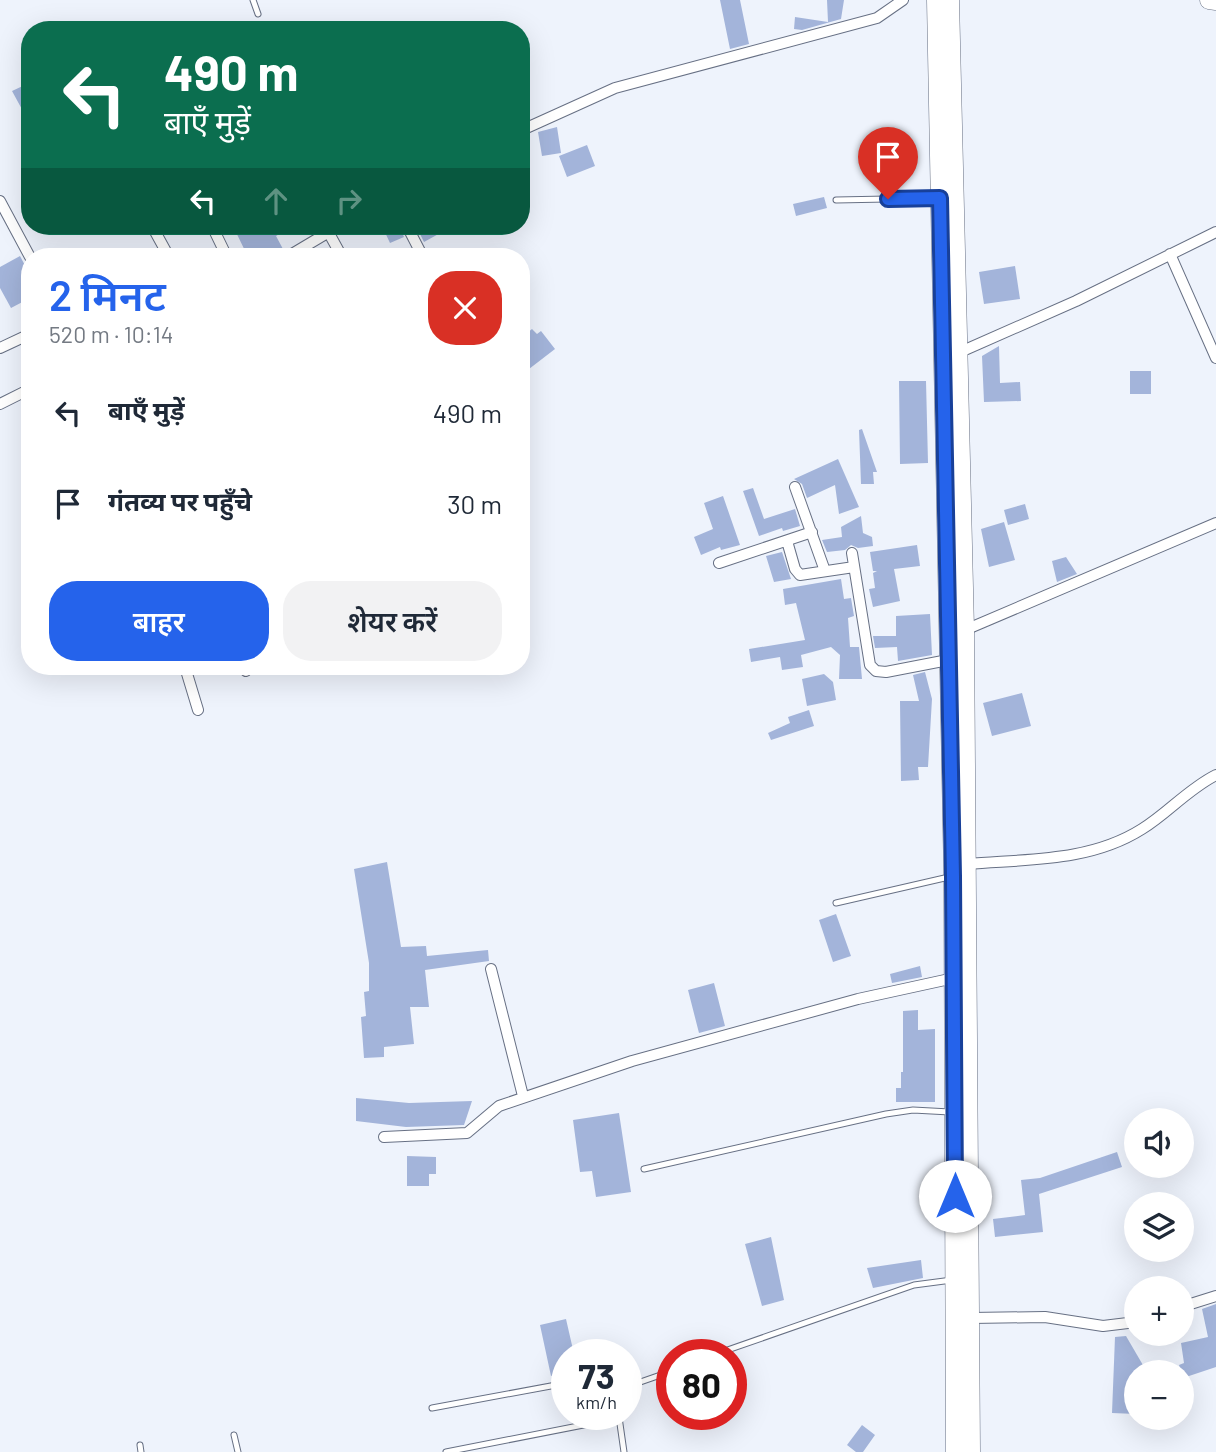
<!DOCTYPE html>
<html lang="hi">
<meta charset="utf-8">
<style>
body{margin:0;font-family:Barlow,"Noto Sans Devanagari",sans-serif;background:#f2f2f3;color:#1f2937;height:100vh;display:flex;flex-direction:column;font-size:26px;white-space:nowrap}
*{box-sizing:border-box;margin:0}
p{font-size:23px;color:#747a83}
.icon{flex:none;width:38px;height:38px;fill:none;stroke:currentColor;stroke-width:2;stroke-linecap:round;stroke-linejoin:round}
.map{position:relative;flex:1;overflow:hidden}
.sheet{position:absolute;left:21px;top:248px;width:509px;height:427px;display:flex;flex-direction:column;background:#fff;border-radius:28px;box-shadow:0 7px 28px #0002}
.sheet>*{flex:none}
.guide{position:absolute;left:21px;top:21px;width:509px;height:214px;border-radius:28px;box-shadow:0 7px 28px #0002;background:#0b6e4f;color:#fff;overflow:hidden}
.controls{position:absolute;left:1124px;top:1108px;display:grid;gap:14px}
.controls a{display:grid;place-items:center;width:70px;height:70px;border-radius:50%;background:#fff;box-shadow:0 7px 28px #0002;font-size:35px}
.speed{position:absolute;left:551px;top:1339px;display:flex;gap:14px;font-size:35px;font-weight:700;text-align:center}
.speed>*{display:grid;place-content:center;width:91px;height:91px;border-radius:50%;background:#fff;box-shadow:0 7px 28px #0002;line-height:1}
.speed small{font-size:18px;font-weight:400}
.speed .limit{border:10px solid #d22;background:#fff;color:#111}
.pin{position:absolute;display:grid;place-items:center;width:60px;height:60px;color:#fff;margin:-72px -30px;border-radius:50% 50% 50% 0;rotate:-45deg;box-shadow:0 0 7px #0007}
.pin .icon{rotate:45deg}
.me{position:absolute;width:77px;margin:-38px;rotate:0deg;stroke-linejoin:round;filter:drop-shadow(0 0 5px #0008)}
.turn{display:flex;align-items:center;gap:24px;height:147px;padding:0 28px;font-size:32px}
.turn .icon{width:91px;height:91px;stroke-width:2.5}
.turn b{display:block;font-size:49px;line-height:60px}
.lanes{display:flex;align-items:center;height:66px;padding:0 28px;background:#0003;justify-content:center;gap:35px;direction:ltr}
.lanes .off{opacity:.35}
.round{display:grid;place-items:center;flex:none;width:74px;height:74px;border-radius:28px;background:#f2f2f3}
.overview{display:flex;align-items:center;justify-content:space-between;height:119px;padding:0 28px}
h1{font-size:42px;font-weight:600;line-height:52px;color:#2563eb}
.button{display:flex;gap:14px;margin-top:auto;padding:14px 28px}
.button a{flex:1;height:80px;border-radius:28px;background:#2563eb;color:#fff;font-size:28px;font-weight:600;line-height:80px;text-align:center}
.button a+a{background:#f2f2f3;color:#1f2937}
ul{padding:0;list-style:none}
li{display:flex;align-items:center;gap:21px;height:91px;padding:0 28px}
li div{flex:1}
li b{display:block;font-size:26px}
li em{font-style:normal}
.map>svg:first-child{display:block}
.building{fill:#a3b4da}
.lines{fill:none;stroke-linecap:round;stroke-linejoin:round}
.service-casing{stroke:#677084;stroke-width:7}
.minor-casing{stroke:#677084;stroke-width:12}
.primary-casing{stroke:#677084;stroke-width:19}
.trunk-casing{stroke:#677084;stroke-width:19}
.service{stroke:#fff;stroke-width:5}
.minor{stroke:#fff;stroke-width:10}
.primary{stroke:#fff;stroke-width:18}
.trunk{stroke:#fff;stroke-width:18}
.route-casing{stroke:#184099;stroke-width:18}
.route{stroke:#2563eb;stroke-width:12}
</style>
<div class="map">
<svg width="1216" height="1452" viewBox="0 0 1216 1452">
<rect width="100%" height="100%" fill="#eef3fc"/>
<!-- building -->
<path class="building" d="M720,0H740L749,44L730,49Z
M827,0H844L841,19L802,30L794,29L795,17L828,22Z
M27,84L30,90V124L12,91Z
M557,127L561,153L542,156L538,132Z
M587,145L595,166L567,177L559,156Z
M824,197L827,208L796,216L793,204Z
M233,226H293L276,236L283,249L268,257H248Z
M382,226H399L404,237L390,243Z
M425,226H453L424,242L418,230Z
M20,256L30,275V298L11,308L0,288V267Z
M1015,266L1020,299L984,304L979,272Z
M532,329L537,334L541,331L555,349L529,369L522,360V337Z
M999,346L1000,383L1020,382L1021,401L984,402L982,356Z
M1130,371H1151V394H1130Z
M899,381H926L928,463L900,464Z
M862,429L877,472H873L874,484H861L859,430Z
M838,459L859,507L839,514L835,485L807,498L802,484L794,479Z
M753,488L764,519L795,509L800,526L783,531L782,528L759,536L743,491Z
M723,496L740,545L721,550L720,547L701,555L694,537L713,529L704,503Z
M1025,504L1029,519L1008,525L1004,510Z
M861,516L863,533L872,537L873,546L858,548L851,545L845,550L827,552L822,540L842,537L841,527Z
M1004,522L1015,560L989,567L981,529Z
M917,545L920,566L894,569L900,601L873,607L869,589L875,588L873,573L877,571H873L870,552Z
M782,552L791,579L774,582L766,556Z
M1066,557L1077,574L1057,582L1052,561Z
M841,579L844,599L851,598L854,616L848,618L850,647H859L862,679H839L840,655L831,647L801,655L803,667L782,670L780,657L751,662L749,649L805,640L796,603L785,605L783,589Z
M930,614L932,655L898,661L897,647L875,648L873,636H896V616Z
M925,672L932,699L928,767H918L919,780L901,781L900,701H919L913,675Z
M824,674L833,682L836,700L807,706L802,679Z
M1022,693L1031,726L992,736L983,703Z
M809,710L814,726L771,740L768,733L790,723L788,717Z
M387,862L401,947L426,946L427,956L488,950L489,961L425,970L429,1007H410L414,1044L384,1047V1057L364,1058L361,1017L366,1016L364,992L369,991V963L354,869Z
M836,914L851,956L833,962L819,920Z
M920,966L922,977L892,983L890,974Z
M714,983L725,1026L699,1033L688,990Z
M918,1010V1030L935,1029V1102H896V1088H901V1072H903V1011Z
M356,1098L409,1103L472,1101L464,1125L406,1127L356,1121Z
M619,1113L631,1192L596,1197L592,1171L580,1172L573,1120Z
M1117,1152L1122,1167L1039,1194L1043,1232L995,1237L993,1219L1025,1215L1021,1180L1040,1178Z
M407,1156L436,1157V1174H429V1186H407Z
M771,1237L784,1300L762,1306L745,1244Z
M921,1260L923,1278L873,1288L867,1268Z
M1216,1304V1367L1183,1378L1179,1365L1184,1363L1181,1343L1208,1337L1202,1309Z
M566,1319L574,1354H567V1372L551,1376L540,1325Z
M1126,1336L1147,1372H1136V1414L1112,1413L1115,1337Z
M862,1425L875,1435L863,1452H856L847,1445Z"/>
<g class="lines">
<!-- service casing -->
<g class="service-casing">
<path id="service" d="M253,0L258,14
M836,200L938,198
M836,903L949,877
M644,1169L886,1114L913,1110L950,1112
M716,1354L914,1285L952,1280
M626,1387L672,1371
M432,1408L567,1383
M619,1417L624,1452
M234,1435L238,1452
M140,1445L141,1452
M446,1452L619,1418"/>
</g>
<!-- minor casing -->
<g class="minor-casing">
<path id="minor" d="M522,130L615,88L877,18L903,0
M0,201L30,257
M152,226L169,257
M212,226L227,257
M325,226L342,257
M407,226L423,257
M1170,254L1216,358
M287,257L339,226
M0,348L30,334
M958,353L1076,301L1216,232
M0,404L30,389
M795,487L825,571
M787,541L795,569L800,575L854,567
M852,553L870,665L876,671L886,672L948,660
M719,563L812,532
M965,630L1216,523
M185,667L198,710
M245,667L246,671
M968,864C1027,859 1090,862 1142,829C1168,813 1188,789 1216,775
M491,969L523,1096
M384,1137L467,1133L499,1106L632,1061L858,999L954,978
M1181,1307L1216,1296
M971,1318L1045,1317L1103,1326L1136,1322"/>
</g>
<!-- primary casing -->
<g class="primary-casing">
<path id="primary" d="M1209,0L1216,1"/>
</g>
<!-- trunk casing -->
<g class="trunk-casing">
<path id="trunk" d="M936,0L953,876L955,1452
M950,0L965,630L971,1452"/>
</g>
<!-- service -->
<use href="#service" class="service"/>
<!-- minor -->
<use href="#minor" class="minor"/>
<!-- primary -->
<use href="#primary" class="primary"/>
<!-- trunk -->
<use href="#trunk" class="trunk"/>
</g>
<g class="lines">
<!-- route casing -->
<g class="route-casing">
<path id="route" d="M888,199L940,198L953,876L955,1196"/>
</g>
<!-- route -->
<use href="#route" class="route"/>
</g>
</svg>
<div class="controls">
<a><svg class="icon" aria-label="sound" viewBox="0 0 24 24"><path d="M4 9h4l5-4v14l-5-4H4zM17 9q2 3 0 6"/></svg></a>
<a><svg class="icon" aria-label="layers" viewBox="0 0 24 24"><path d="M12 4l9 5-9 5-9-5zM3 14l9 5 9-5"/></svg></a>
<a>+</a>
<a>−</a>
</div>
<div class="speed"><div>73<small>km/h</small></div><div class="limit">80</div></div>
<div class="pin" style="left:888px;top:199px;background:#d93025"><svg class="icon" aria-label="arrive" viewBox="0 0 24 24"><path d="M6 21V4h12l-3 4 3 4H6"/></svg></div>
<svg class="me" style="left:955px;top:1196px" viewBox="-20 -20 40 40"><circle r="19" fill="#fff"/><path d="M0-13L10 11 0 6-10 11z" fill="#2563eb"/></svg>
<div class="guide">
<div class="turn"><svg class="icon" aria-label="left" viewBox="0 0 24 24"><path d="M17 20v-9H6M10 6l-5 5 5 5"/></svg><div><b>490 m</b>बाएँ मुड़ें</div></div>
<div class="lanes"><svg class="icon" aria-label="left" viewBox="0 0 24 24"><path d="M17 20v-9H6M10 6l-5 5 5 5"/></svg><svg class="icon off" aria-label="ahead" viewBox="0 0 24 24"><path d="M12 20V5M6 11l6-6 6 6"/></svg><svg class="icon off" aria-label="right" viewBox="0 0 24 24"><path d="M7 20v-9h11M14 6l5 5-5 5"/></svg></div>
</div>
<section class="sheet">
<div class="overview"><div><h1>2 मिनट</h1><p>520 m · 10:14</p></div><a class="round" style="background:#d93025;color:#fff"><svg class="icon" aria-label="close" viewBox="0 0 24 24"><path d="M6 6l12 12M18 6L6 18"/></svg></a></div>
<ul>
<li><svg class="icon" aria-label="left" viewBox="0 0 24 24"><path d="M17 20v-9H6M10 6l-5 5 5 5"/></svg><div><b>बाएँ मुड़ें</b></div><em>490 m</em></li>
<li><svg class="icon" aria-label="arrive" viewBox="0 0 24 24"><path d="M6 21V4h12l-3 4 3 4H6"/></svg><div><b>गंतव्य पर पहुँचे</b></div><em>30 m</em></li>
</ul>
<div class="button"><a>बाहर</a><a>शेयर करें</a></div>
</section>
</div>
